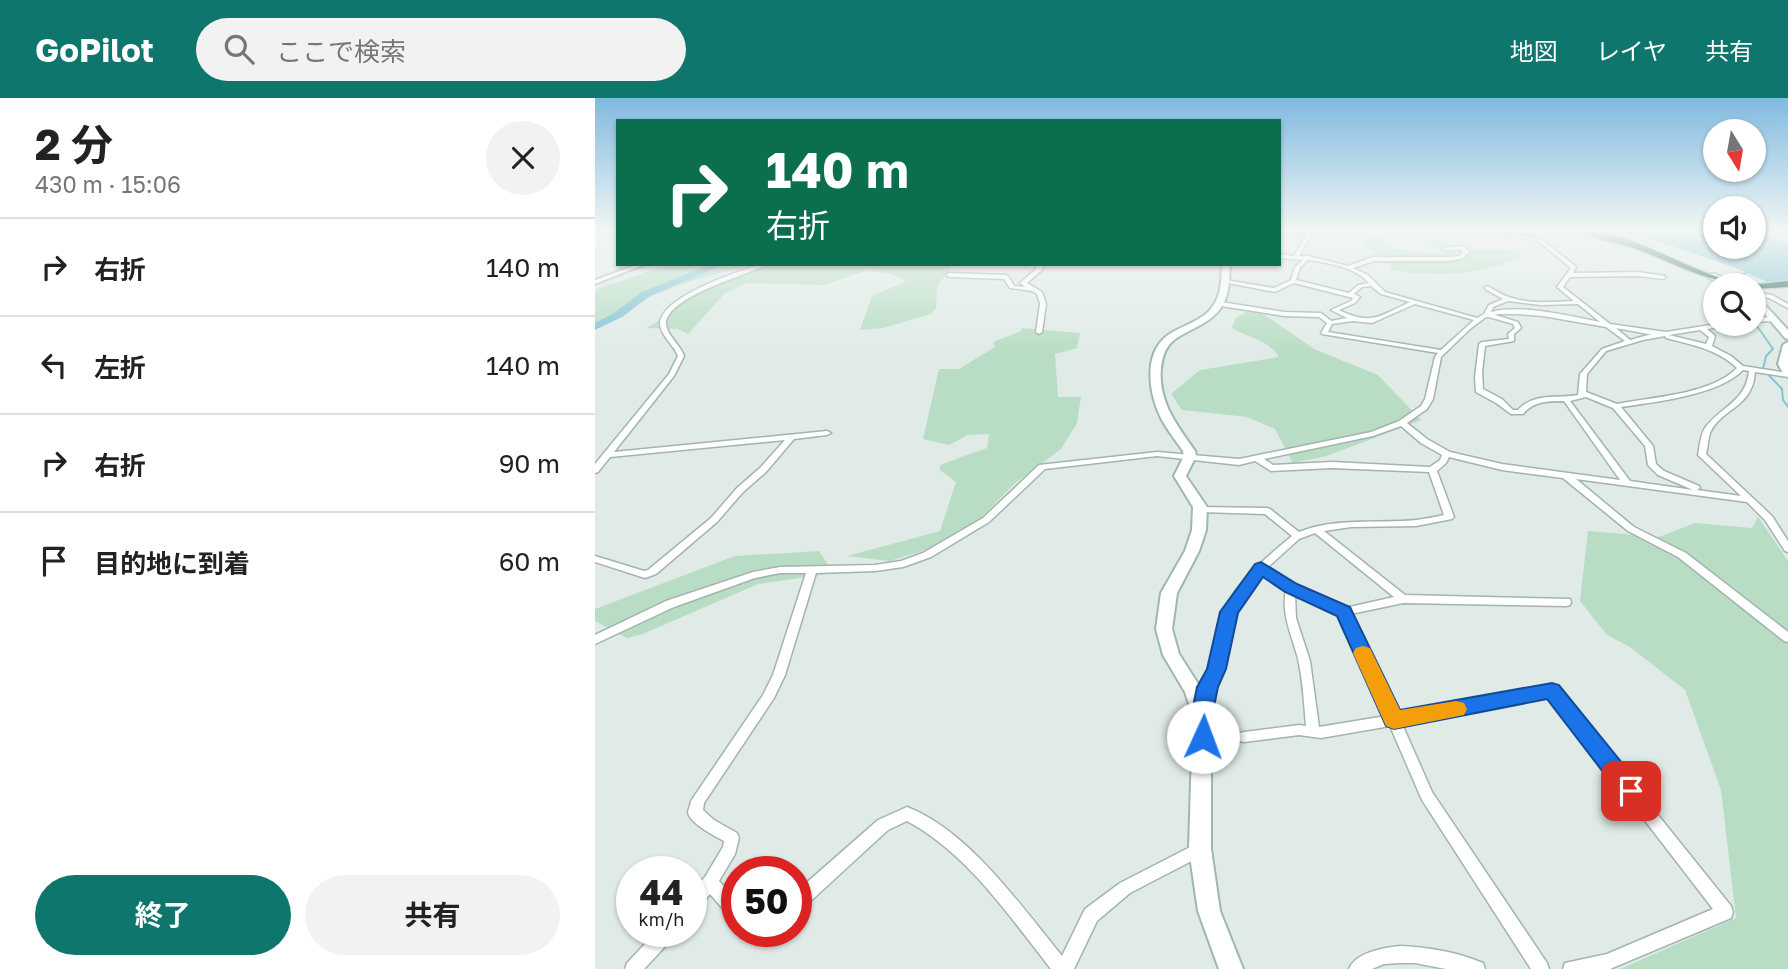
<!DOCTYPE html>
<html lang="ja">
<meta charset="utf-8">
<style>
body{margin:0;font-family:"Golos Text","Noto Sans JP",sans-serif;background:#f2f2f2;color:#222;height:100vh;display:flex;flex-direction:column;font-size:26px;white-space:nowrap}
*{box-sizing:border-box;margin:0}
p{font-size:23px;color:#767676}
.icon{flex:none;width:38px;height:38px;fill:none;stroke:currentColor;stroke-width:2;stroke-linecap:round;stroke-linejoin:round}
.map{position:relative;flex:1;overflow:hidden}
.details{display:flex;flex-direction:column;background:#fff;width:595px}
.details>*{flex:none}
.hud{position:absolute;left:21px;top:21px;width:665px;height:147px;border-radius:0px;box-shadow:0 2px 5px #0004;background:#0b6e4f;color:#fff;overflow:hidden}
.needle{width:46px;rotate:169deg}
.buttons{position:absolute;left:1108px;top:21px;display:grid;gap:14px}
.buttons a{display:grid;place-items:center;width:63px;height:63px;border-radius:50%;background:#fff;box-shadow:0 2px 5px #0004;font-size:35px}
.speed{position:absolute;left:21px;top:758px;display:flex;gap:14px;font-size:35px;font-weight:700;text-align:center}
.speed>*{display:grid;place-content:center;width:91px;height:91px;border-radius:50%;background:#fff;box-shadow:0 2px 5px #0004;line-height:1}
.speed small{font-size:18px;font-weight:400}
.speed .limit{border:10px solid #d22;background:#fff;color:#111}
.pin{position:absolute;display:grid;place-items:center;width:60px;height:60px;color:#fff;margin:-30px;border-radius:14px;box-shadow:0 4px 10px #0006}
.me{position:absolute;width:77px;margin:-38px;rotate:2deg;stroke-linejoin:round;filter:drop-shadow(0 0 5px #0008)}
.turn{display:flex;align-items:center;gap:24px;height:147px;padding:0 35px;font-size:32px}
.turn .icon{width:91px;height:91px;stroke-width:2.5}
.turn b{display:block;font-size:49px;line-height:60px}
.round{display:grid;place-items:center;flex:none;width:74px;height:74px;border-radius:37px;background:#f2f2f2}
.head{display:flex;align-items:center;justify-content:space-between;height:119px;padding:0 35px}
h1{font-size:42px;font-weight:700;line-height:52px}
.action{display:flex;gap:14px;margin-top:auto;padding:14px 35px}
.action a{flex:1;height:80px;border-radius:42px;background:#0f766e;color:#fff;font-size:28px;font-weight:700;line-height:80px;text-align:center}
.action a+a{background:#f2f2f2;color:#222}
ul{padding:0;list-style:none}
li{display:flex;align-items:center;gap:21px;height:98px;padding:0 35px;border-top:2px solid #e0e0e0}
li div{flex:1}
li b{display:block;font-size:26px}
li em{font-style:normal}
header{display:flex;align-items:center;gap:42px;box-sizing:border-box;height:98px;padding:0 35px;background:#0f766e;color:#fff}
header strong{font-size:33px}
nav{display:flex;gap:38px;margin-inline-start:auto;font-size:24px}
.search{width:490px;height:63px;background:#f2f2f2;display:flex;align-items:center;gap:18px;box-sizing:border-box;padding:0 24px;border-radius:38px;color:#767676;font-size:26px}
main{display:flex;flex:1;min-height:0}
.map>svg:first-child{display:block}
.green{fill:#b8ddc4}
.water{fill:#85c2d3}
.lines{fill:none;stroke-linecap:round;stroke-linejoin:round}
.stream{stroke:#85c2d3;stroke-width:2}
.river{fill:#85c2d3;fill-rule:evenodd}
.street-casing{stroke:#a3b3ae;stroke-width:3}
.secondary-casing{stroke:#9eb7b0;stroke-width:4}
.highway-casing{stroke:#c1c8c7;stroke-width:3}
.street{fill:#fff;fill-rule:evenodd}
.secondary{fill:#fff;fill-rule:evenodd}
.highway{fill:#2b6960;fill-rule:evenodd}
.route{fill:#1a73e8;stroke:#114b97;stroke-width:2}
.slow{fill:#f59e0b}
</style>
<header>
<strong>GoPilot</strong>
<div class="search"><svg class="icon" aria-label="search" viewBox="0 0 24 24"><circle cx="10" cy="10" r="6"/><path d="M15 15l6 6"/></svg>ここで検索</div>
<nav><a>地図</a><a>レイヤ</a><a>共有</a></nav>
</header>
<main>
<section class="details">
<div class="head"><div><h1>2 分</h1><p>430 m · 15:06</p></div><a class="round"><svg class="icon" aria-label="close" viewBox="0 0 24 24"><path d="M6 6l12 12M18 6L6 18"/></svg></a></div>
<ul>
<li><svg class="icon" aria-label="right" viewBox="0 0 24 24"><path d="M7 20v-9h11M14 6l5 5-5 5"/></svg><div><b>右折</b></div><em>140 m</em></li>
<li><svg class="icon" aria-label="left" viewBox="0 0 24 24"><path d="M17 20v-9H6M10 6l-5 5 5 5"/></svg><div><b>左折</b></div><em>140 m</em></li>
<li><svg class="icon" aria-label="right" viewBox="0 0 24 24"><path d="M7 20v-9h11M14 6l5 5-5 5"/></svg><div><b>右折</b></div><em>90 m</em></li>
<li><svg class="icon" aria-label="arrive" viewBox="0 0 24 24"><path d="M6 21V4h12l-3 4 3 4H6"/></svg><div><b>目的地に到着</b></div><em>60 m</em></li>
</ul>
<div class="action"><a>終了</a><a>共有</a></div>
</section>
<div class="map">
<svg width="1193" height="871" viewBox="0 0 1193 871">
<rect width="100%" height="100%" fill="#e0ebe7"/>
<!-- green -->
<path class="green" d="M777,136L808,138L794,140L787,145C806,154 827,155 848,156L851,153L828,145L829,141L851,144L865,150L868,154L875,155L876,151L923,153L927,158C886,178 841,179 796,172L795,166L781,164L777,159L781,153L769,149L766,145Z
M75,166H145L146,170C89,182 51,199 0,226V192Z
M176,166H358L342,189L341,210L336,216L288,230L265,232L277,198L311,183L296,176L273,172L229,187L152,185L130,195L93,236L83,231L51,230L77,215L82,206L116,189Z
M651,214L667,215L719,251L783,277L826,322L732,358L698,365L680,331L652,319L587,312L576,296L605,272L684,259C674,242 654,240 637,230L641,220Z
M426,230L485,235L482,250L460,256L463,299H486L482,325L466,351L419,386L378,428L343,448L295,463L252,458L345,433L361,384L345,372V367L392,350L394,336L373,337L354,347L328,341L344,271H364L400,249L398,244L426,233Z
M1163,419L1193,463V871H1025L1141,820L1126,692L1090,592L1035,549L1012,537L985,503L993,433L1064,439L1100,425L1157,430Z
M224,453L239,475L163,486L48,536L32,540L0,523V511L140,458Z"/>
<!-- water -->
<path class="water" d="M1033,133H1120V149H1158L1159,135L1193,145V190L1183,189L1141,170Z"/>
<g class="lines">
<!-- stream -->
<path class="stream" d="M1126,187L1122,185L1154,174
M1158,208L1164,214L1162,228L1178,251L1171,258L1168,271L1187,291L1188,302L1193,309"/>
<!-- river -->
<path class="river" d="M116,166H130L55,198L27,219L0,232V225L19,215L47,194Z"/>
<!-- street casing -->
<g class="street-casing">
<path id="street" d="M714,133H719L704,158H713L753,168L778,159H855L864,158L868,154L866,151L849,152L847,150L869,148L874,154L868,160L855,163H779L758,170L773,177L790,194L882,220L889,216L894,207L908,201L890,191V189L892,188C900,192 908,198 917,200C937,206 959,204 979,203L962,189L976,170L944,144L902,133H911L948,142L981,169L978,175L1043,174L1070,178V180L1068,181L1043,178L975,179L968,189L1015,226L1071,234L1122,226H1135L1132,228L1112,231L1120,238L1117,248L1136,258L1148,268L1193,275V279L1160,274C1158,310 1126,310 1115,335C1113,341 1113,349 1111,356L1177,418L1193,443V454L1190,453L1170,422L1152,404L981,381L1039,429L1091,455L1193,534V544L1189,543L1083,459L1033,433L968,380L907,372L854,359L851,365L842,373L859,419L857,421L821,428L756,429L729,433L810,497L975,501L976,504L975,507L971,508L808,505L756,516L803,616L957,588L961,590L1136,808L1138,814L1136,820L1015,871H968L970,865L1012,856L1118,811L954,598L807,626L837,694L952,865L954,871H936L827,702L795,628L726,640L704,637L649,644L644,643L643,639L644,635L649,634L704,627L711,628C709,606 708,583 703,561C697,536 686,519 691,491L667,475L639,514L627,571L618,589L612,617L608,618L604,617C598,601 610,585 615,571C622,553 621,531 629,513C641,484 673,458 697,438L670,416L605,414L600,411L602,409L672,410L675,411L704,434C742,419 781,426 821,422C830,421 840,419 849,417L834,374L737,370L676,373L660,363L644,367L562,358L450,371L394,424L336,459L308,469L280,473L221,475L190,577L179,600L109,705L108,712L119,722L142,735L144,740L140,756L124,783L142,802V822L136,820L115,796L102,812L96,814V794L110,779L128,749L129,743C120,738 94,725 93,714C93,714 96,704 96,703L168,597L178,577L211,475H185L160,480L79,509L0,546V537L71,503L158,474L185,469L280,467L306,463L328,455L388,420L444,367L562,354L644,361L776,334L804,323L826,308L830,301L840,259L843,255L727,236L726,235L732,225L724,219L689,218L626,208L623,206L626,204L689,214L726,215L736,223L752,220L736,212L756,203L758,200L699,185L680,194L628,184L631,182L679,190L696,182L700,169L708,162L684,160V156L699,158ZM713,162C734,165 760,169 774,185L763,187L754,195L701,182L705,170ZM776,188L786,196L815,204C784,218 777,228 744,212L760,205L765,199L759,196L767,189ZM913,203L946,207L983,206L1005,224C975,218 925,206 896,214L898,209ZM820,206L879,222L846,252L733,234L737,226L758,223L777,225ZM903,216H923L948,218L1011,229L1030,243L1007,251L985,276L983,297C963,301 939,294 923,312H918L907,301L888,291L887,274L890,248L919,243V236L926,230L923,224L900,217ZM891,219H894L918,226L920,230L913,236L914,241L887,244L884,246L880,280L881,294L901,305L916,316H928C939,303 953,303 969,303L1025,382L907,366L855,354L832,341L812,325L832,311L838,301L846,259L875,231ZM1021,230L1053,236H1057L1035,242ZM1105,232L1114,239L1111,246L1074,237ZM1070,238L1071,240C1097,247 1122,251 1142,270C1119,294 1065,299 1033,304L1022,306L991,294L992,276L1011,253L1048,242ZM1148,272L1154,273C1151,304 1126,308 1110,330C1105,338 1105,348 1103,357L1146,398L1102,392L1105,390L1104,388L1069,373L1061,366L1058,348L1026,309C1060,304 1124,297 1148,272ZM991,299L1018,310L1050,348L1053,367L1063,377L1098,392L1035,383L975,303ZM806,328L826,345L847,357L845,362L835,369L737,364L678,367L669,361L778,338ZM720,435L799,499L750,510L700,487L673,469L704,441ZM700,496L745,517L791,618L724,629L715,563L701,520Z
M972,133C979,133 995,134 1000,136L990,138Z
M43,166H51L0,186V182Z
M165,166H173C153,177 73,198 71,225C71,237 86,247 89,258L79,278L19,354L232,333L236,335L232,337L199,341L171,374L148,394L122,424L61,476L50,480L0,464V458L49,473L53,472L116,420L142,390L165,370L190,342L15,359L3,374L0,375V366L74,276L83,258C79,247 65,237 65,225C67,198 143,174 165,166Z
M442,166H448L447,172L432,185L447,194L451,206L447,234L444,236L441,234L445,206L442,196L437,193L415,190L409,181L354,179L351,177L354,175L411,177L413,178L419,188L430,189L425,185L441,171Z
M1158,194L1177,197L1193,206V210L1174,200L1158,198Z
M1158,220L1179,219L1182,221L1179,223L1158,224Z
M312,709C374,733 426,808 467,858L490,811L525,785L605,744L610,746L612,751L610,756L535,795L502,823L479,871H456C414,818 373,756 312,723L293,732L207,811L201,813V794L283,722Z
M62,833H81L79,839L49,871H30L32,865Z
M805,848C832,849 862,854 888,865L890,871H851L820,865H805L789,866L777,871H754C761,854 788,850 805,848Z"/>
</g>
<!-- secondary casing -->
<g class="secondary-casing">
<path id="secondary" d="M627,166H635C634,181 635,195 627,208C616,226 595,230 579,242C570,249 567,260 566,270C563,304 582,327 600,353L601,358L591,378L612,409L611,432L604,453L582,495L577,531L584,556L607,592L616,618V751L625,813L648,871H624L603,813L594,751L598,618L590,594L568,557L561,531L566,495L590,453L597,432L598,409L579,378L589,358L588,353C581,343 573,333 567,322C554,297 547,256 573,237C588,227 608,223 618,208C627,196 626,180 627,166Z
M1114,176H1120L1144,187H1133L1114,180Z
M1158,194L1193,232V241L1190,240L1158,202Z
M1193,244V278L1189,277L1183,266L1188,247Z"/>
</g>
<!-- highway casing -->
<g class="highway-casing">
<path id="highway" d="M985,133C1045,133 1097,180 1155,186C1167,187 1181,184 1193,183V189L1158,191V187C1115,187 1078,164 1038,150C1021,144 1000,142 985,133Z"/>
</g>
<!-- street -->
<use href="#street" class="street"/>
<!-- secondary -->
<use href="#secondary" class="secondary"/>
<!-- highway -->
<use href="#highway" class="highway"/>
</g>
<!-- sky -->
<linearGradient id="sky" x2="0" y2="1"><stop stop-color="#80bae0"/><stop offset="0.52" stop-color="#f1f6f4"/><stop offset="1" stop-color="#f1f6f4" stop-opacity="0"/></linearGradient>
<rect width="1193" height="255" fill="url(#sky)"/>
<!-- route -->
<path class="route" d="M666,464L702,486L755,509L805,612L957,585L964,587L1044,686L1047,693L1044,700L1036,704L1028,700L952,601L799,631L791,628L742,518L690,494L668,479L643,515L631,571L623,589L617,618L619,639L616,645L608,648L601,645L597,639L596,618L602,589L612,571L625,514L660,466Z"/>
<!-- slow -->
<path class="slow" d="M768,548L775,550L805,612L861,603L869,605L872,611L869,617L799,631L791,628L758,555L761,550Z"/>
</svg>
<div class="buttons">
<a><svg class="needle" viewBox="-14 -14 28 28"><path d="M0-13l5 13h-10z" fill="#e53935"/><path d="M0 13l5-13h-10z" fill="#767676"/></svg></a>
<a><svg class="icon" aria-label="sound" viewBox="0 0 24 24"><path d="M4 9h4l5-4v14l-5-4H4zM17 9q2 3 0 6"/></svg></a>
<a><svg class="icon" aria-label="search" viewBox="0 0 24 24"><circle cx="10" cy="10" r="6"/><path d="M15 15l6 6"/></svg></a>
</div>
<div class="speed"><div>44<small>km/h</small></div><div class="limit">50</div></div>
<div class="pin" style="left:1036px;top:693px;background:#d93025"><svg class="icon" aria-label="arrive" viewBox="0 0 24 24"><path d="M6 21V4h12l-3 4 3 4H6"/></svg></div>
<svg class="me" style="left:608px;top:639px" viewBox="-20 -20 40 40"><circle r="19" fill="#fff"/><path d="M0-13L10 11 0 6-10 11z" fill="#1a73e8"/></svg>
<div class="hud">
<div class="turn"><svg class="icon" aria-label="right" viewBox="0 0 24 24"><path d="M7 20v-9h11M14 6l5 5-5 5"/></svg><div><b>140 m</b>右折</div></div>
</div>
</div>
</main>
